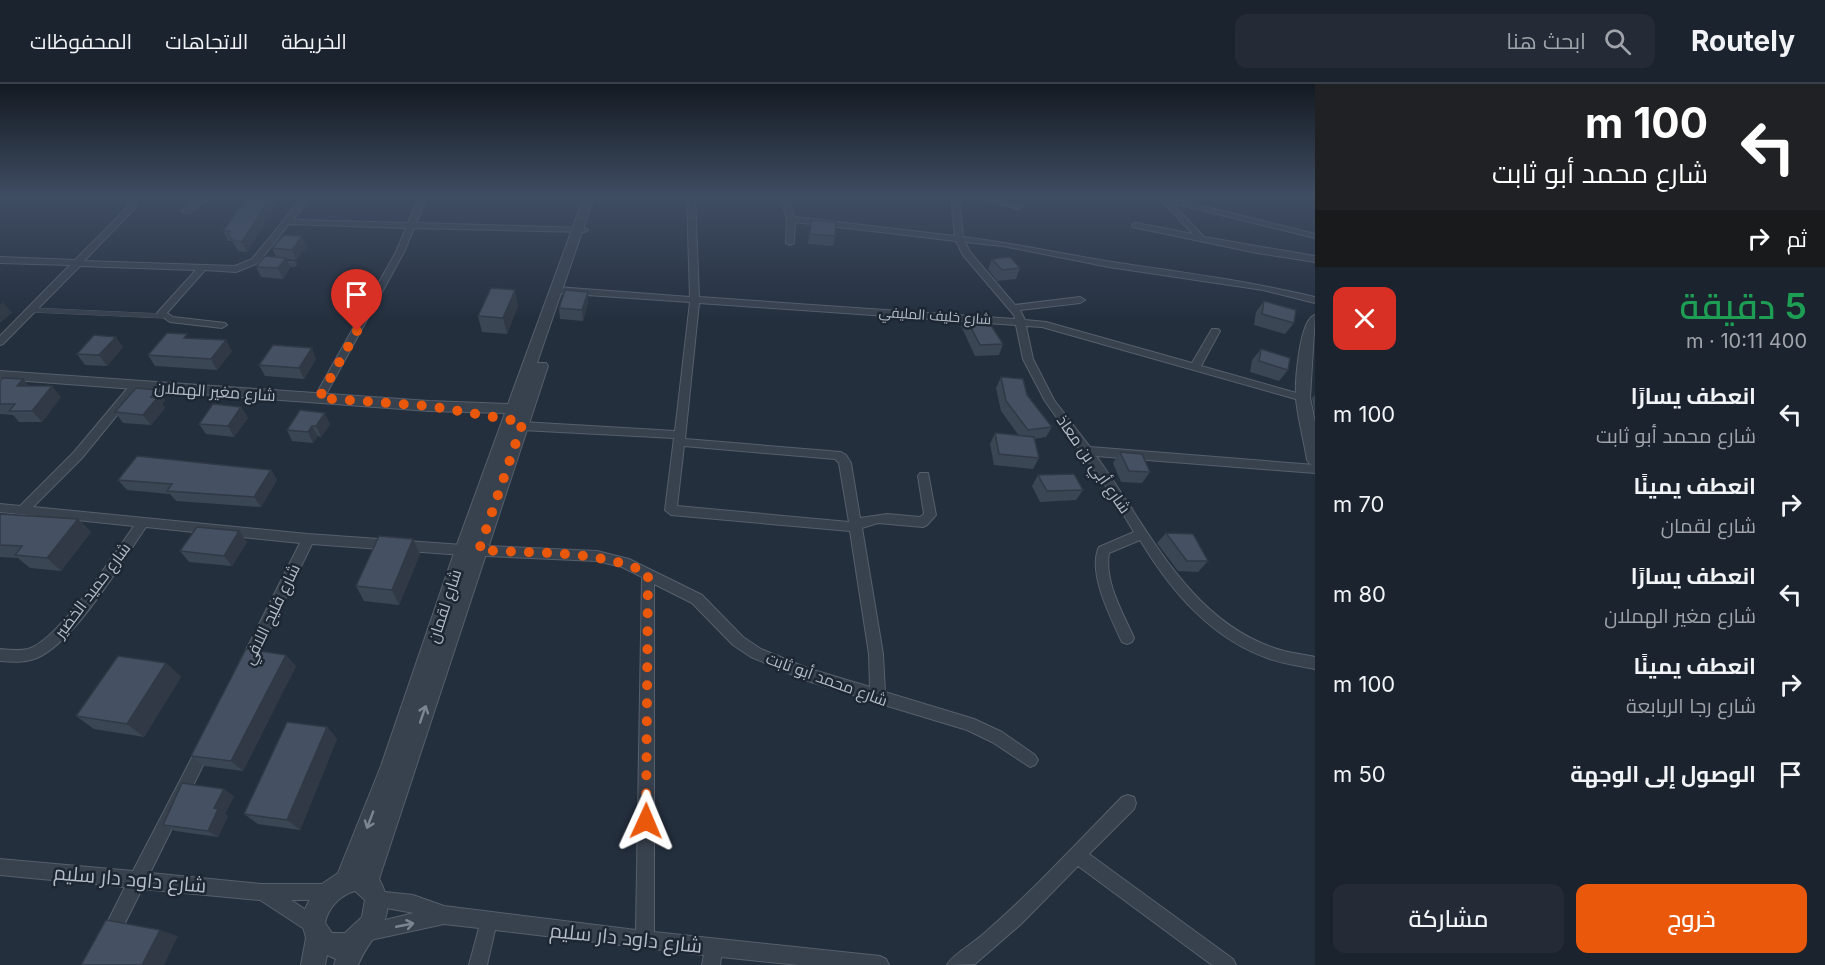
<!DOCTYPE html>
<html lang="ar">
<meta charset="utf-8">
<style>
body{margin:0;font-family:Inter,Cairo,sans-serif;background:#242b36;color:#f1f3f6;direction:rtl;height:100vh;display:flex;flex-direction:column;font-size:22px;white-space:nowrap}
*{box-sizing:border-box;margin:0}
p{font-size:20px;color:#a0a4aa}
.icon{flex:none;width:33px;height:33px;fill:none;stroke:currentColor;stroke-width:2;stroke-linecap:round;stroke-linejoin:round}
.map{position:relative;flex:1;overflow:hidden;direction:ltr}
.panel{display:flex;flex-direction:column;background:#1b232e;width:510px}
.panel>*{flex:none}
.top-card{background:#202124;color:#fff;overflow:hidden}
.pin{position:absolute;display:grid;place-items:center;width:51px;height:51px;color:#fff;margin:-62px -26px;border-radius:50% 50% 50% 0;rotate:-45deg;box-shadow:0 0 6px #0007}
.pin .icon{rotate:45deg}
.me{position:absolute;width:66px;margin:-33px;rotate:1deg;stroke-linejoin:round;filter:drop-shadow(0 0 4px #0008)}
.turn{display:flex;align-items:center;gap:21px;height:126px;padding:0 18px;font-size:27px}
.turn .icon{width:78px;height:78px;stroke-width:2.5}
.turn b{display:block;font-size:42px;line-height:51px}
.then{display:flex;align-items:center;height:57px;padding:0 18px;background:#0003;gap:12px;font-size:22px}
.round{display:grid;place-items:center;flex:none;width:63px;height:63px;border-radius:12px;background:#242b36}
.summary{display:flex;align-items:center;justify-content:space-between;height:102px;padding:0 18px}
h1{font-size:36px;font-weight:600;line-height:45px;color:#1e9e55}
.action{display:flex;gap:12px;margin-top:auto;padding:12px 18px}
.action a{flex:1;height:69px;border-radius:12px;background:#ea580c;color:#fff;font-size:24px;font-weight:600;line-height:69px;text-align:center}
.action a+a{background:#242b36;color:#f1f3f6}
ul{padding:0;list-style:none}
li{display:flex;align-items:center;gap:18px;height:90px;padding:0 18px}
li div{flex:1}
li b{display:block;font-size:22px}
li em{font-style:normal}
header{display:flex;align-items:center;gap:36px;box-sizing:border-box;height:84px;padding:0 30px;background:#1b232e;border-bottom:2px solid #39404a}
header strong{font-size:28px}
nav{display:flex;gap:33px;margin-inline-start:auto;font-size:21px}
.search{width:420px;height:54px;background:#242b36;display:flex;align-items:center;gap:15px;box-sizing:border-box;padding:0 21px;border-radius:12px;color:#a0a4aa;font-size:22px}
main{display:flex;flex:1;min-height:0}
.map>svg:first-child{display:block}
.lines{fill:none;stroke-linecap:round;stroke-linejoin:round}
.service-casing{stroke:#565f6c;stroke-width:5}
.minor-casing{stroke:#565f6c;stroke-width:2}
.tertiary-casing{stroke:#565f6c;stroke-width:2}
.service{stroke:#38414e;stroke-width:4.5}
.minor{fill:#38414e;fill-rule:evenodd}
.tertiary{fill:#38414e;fill-rule:evenodd}
.wall{fill:#3b4654}
.shaded-wall{fill:#303945}
.building{fill:#455162;stroke:#303945;stroke-width:1.5}
.oneway{stroke:#7c8592}
.route{stroke:#ea580c;stroke-width:10;stroke-dasharray:0 18}
.labels{text-anchor:middle;dominant-baseline:central;stroke-width:5;stroke-linejoin:round;paint-order:stroke}
.far-street-label{font-size:14px;fill:#b4bcc9;stroke:#1d2633}
.street-label{font-size:16px;fill:#b4bcc9;stroke:#1d2633}
.near-street-label{font-size:20px;fill:#b4bcc9;stroke:#1d2633}
</style>
<header>
<strong>Routely</strong>
<div class="search"><svg class="icon" aria-label="search" viewBox="0 0 24 24"><circle cx="10" cy="10" r="6"/><path d="M15 15l6 6"/></svg>ابحث هنا</div>
<nav><a>الخريطة</a><a>الاتجاهات</a><a>المحفوظات</a></nav>
</header>
<main>
<section class="panel">
<div class="top-card">
<div class="turn"><svg class="icon" aria-label="left" viewBox="0 0 24 24"><path d="M17 20v-9H6M10 6l-5 5 5 5"/></svg><div><b>100 m</b>شارع محمد أبو ثابت</div></div>
<div class="then">ثم<svg class="icon" aria-label="right" viewBox="0 0 24 24"><path d="M7 20v-9h11M14 6l5 5-5 5"/></svg></div>
</div>
<div class="summary"><div><h1>5 دقيقة</h1><p>400 m · 10:11</p></div><a class="round" style="background:#d93025;color:#fff"><svg class="icon" aria-label="close" viewBox="0 0 24 24"><path d="M6 6l12 12M18 6L6 18"/></svg></a></div>
<ul>
<li><svg class="icon" aria-label="left" viewBox="0 0 24 24"><path d="M17 20v-9H6M10 6l-5 5 5 5"/></svg><div><b>انعطف يسارًا</b><p>شارع محمد أبو ثابت</p></div><em>100 m</em></li>
<li><svg class="icon" aria-label="right" viewBox="0 0 24 24"><path d="M7 20v-9h11M14 6l5 5-5 5"/></svg><div><b>انعطف يمينًا</b><p>شارع لقمان</p></div><em>70 m</em></li>
<li><svg class="icon" aria-label="left" viewBox="0 0 24 24"><path d="M17 20v-9H6M10 6l-5 5 5 5"/></svg><div><b>انعطف يسارًا</b><p>شارع مغير الهملان</p></div><em>80 m</em></li>
<li><svg class="icon" aria-label="right" viewBox="0 0 24 24"><path d="M7 20v-9h11M14 6l5 5-5 5"/></svg><div><b>انعطف يمينًا</b><p>شارع رجا الربابعة</p></div><em>100 m</em></li>
<li><svg class="icon" aria-label="arrive" viewBox="0 0 24 24"><path d="M6 21V4h12l-3 4 3 4H6"/></svg><div><b>الوصول إلى الوجهة</b></div><em>50 m</em></li>
</ul>
<div class="action"><a>خروج</a><a>مشاركة</a></div>
</section>
<div class="map">
<svg width="1315" height="881" viewBox="0 0 1315 881">
<rect width="100%" height="100%" fill="#242f3e"/>
<g class="lines">
<!-- service casing -->
<g class="service-casing">
<path id="service" d="M282,179L294,180
M32,226L164,232"/>
</g>
<!-- minor casing -->
<g class="minor-casing">
<path id="minor" d="M112,113H123L135,116L136,123L84,177L235,182L252,175L303,113H311L293,136L408,139L419,113H427L416,139L584,144L588,146L584,148L414,144L404,168L324,314L319,317L314,314L396,168L406,144L289,140L258,179L236,188L205,186L167,229L173,233L225,239L227,241L222,244L170,238L157,229L196,186L80,182L3,260L0,261V252L70,181L0,179V173L75,176L128,123V119Z
M204,113H213L188,129L181,127Z
M687,113H695L699,213L1015,235L1014,231L963,171L956,157L795,138L794,159L790,161L786,159L787,135L780,113H788L794,133L955,152L951,113H959L963,153C1013,159 1062,170 1112,178C1180,188 1248,197 1315,213V219L1263,206L1109,183L1003,162L965,158L970,168L1015,221L1080,213L1085,216L1080,219L1020,226L1025,236L1046,238L1192,279L1212,245H1218L1220,247L1201,282L1307,312L1308,314L1307,316L1303,317L1042,243L1026,242L1033,275L1054,316L1090,363L1315,381V389L1096,372C1147,441 1186,534 1274,564C1287,569 1302,570 1315,573V585C1300,582 1284,580 1270,575C1211,555 1171,507 1140,456L1109,469C1104,498 1123,529 1134,554L1132,558L1127,560L1122,558C1111,534 1087,488 1099,463L1134,448L1110,408L1045,317L1023,275L1016,241L699,219L685,355L841,368L846,371L851,379L860,434L887,430L920,433L924,430L918,392L920,389H928L936,431L927,441L923,443L878,439L862,444L883,570L885,608L974,635L1002,648L1035,671L1038,676L1035,681L1030,683L992,658L967,646L881,620L878,621L872,617L805,596L751,573L733,561L692,519L654,500V848L880,872L886,875L889,881H799L721,873L720,881H702L704,871L495,846L487,881H469L479,844L444,840L366,857L360,854L357,848L360,842L414,829L370,821L368,815L370,809L376,807L413,811L444,822L636,846L642,493L622,483L597,477L463,471L312,460L251,584L246,586L241,584L239,580L300,459L146,443C121,479 78,552 41,572C28,579 14,578 0,577V565C9,566 19,567 28,565C59,556 114,470 134,442L0,428V420L20,422L74,368L131,300H139V304L82,374L33,423L308,450L463,461L597,467L629,475L702,511L743,553L761,565L807,584L870,603L869,570L850,447L671,431L665,426L674,354L522,346L517,342L522,338L675,347L690,218L557,209L553,206L557,203L690,213ZM684,362L835,375L839,379L849,438L677,422Z
M975,113H987L1022,123L1018,125Z
M1153,113H1166L1315,150V154L1172,119L1204,153L1315,172V178L1257,169L1133,143L1132,141L1136,139L1193,150L1161,116Z
M205,656L210,658L212,663L150,789L261,800H327L333,802L335,808L333,814L327,816H291L321,836L324,842L321,848L315,851L309,848L260,816L142,805L116,857L110,860L104,857L101,851L125,803L0,791V775L133,787L200,658Z
M1128,711L1134,713L1136,719L1134,725L1089,770L1233,875L1236,881H1212L1078,782L1021,840L975,880L947,881C950,873 973,859 981,852C1031,809 1076,760 1122,713Z"/>
</g>
<!-- tertiary casing -->
<g class="tertiary-casing">
<path id="tertiary" d="M584,113H594L537,279H546L548,282L379,795C402,837 372,846 358,881H334L336,875L327,871L325,881H301L306,854L302,839L303,829L312,811L319,802L338,789L381,682L455,466L505,329L429,327L0,295V287L429,317L508,320ZM355,807L365,816L362,833L345,849H332L325,839C328,824 340,811 355,807Z
M1315,231L1310,314L1315,338V382L1310,380L1307,376C1304,356 1298,336 1296,315C1295,300 1299,235 1315,231Z"/>
</g>
<!-- service -->
<use href="#service" class="service"/>
<!-- minor -->
<use href="#minor" class="minor"/>
<!-- tertiary -->
<use href="#tertiary" class="tertiary"/>
</g>
<!-- wall -->
<path class="wall" d="M277,120L247,168L238,167L232,157H228L223,147Z
M811,136L835,152L833,162L808,160Z
M307,163L296,176L286,175L290,184L283,195L261,193L256,183L276,173L272,164Z
M992,175L1020,184L1016,195L997,197L988,185Z
M1264,217L1294,239L1285,250L1254,241L1256,228Z
M588,219L583,237L560,235L559,224Z
M518,222L507,250L482,248L478,232Z
M965,232L1003,260L999,271L975,272L961,242Z
M189,254L232,267L217,286L155,282L148,271Z
M123,263L107,282L85,281L77,270Z
M1261,265L1288,286L1279,297L1250,288L1252,276Z
M316,275L304,295L265,292L259,281Z
M1315,292V333L1312,314L1315,311Z
M1001,293L1027,311L1052,343L1046,353L1035,355L1039,374L1033,385L994,381L990,360L995,349L1019,352L1001,327L996,304Z
M0,297L29,302L61,313L42,338H19L13,331L0,330Z
M157,306L165,316L162,320L165,324L151,341L123,339L115,328Z
M241,323L248,334L234,353L206,350L199,340Z
M300,326L330,340L321,353L318,352L313,359L292,357L287,346Z
M1120,368L1150,388L1142,399L1121,398L1113,379Z
M271,386L277,396L261,423L176,417L170,410L127,406L118,396Z
M1038,391L1083,406L1076,416L1040,418L1032,402Z
M0,430L78,435L91,448L61,487L30,484L18,474L0,473Z
M1166,449L1208,477L1198,488L1178,487L1157,459Z
M413,455L420,470L399,521L364,517L356,502Z
M247,458L232,482L189,478L180,467Z
M166,579L181,593L144,653L94,645L76,632Z
M296,582L243,687L204,682L191,672Z
M327,643L337,655L300,746L258,740L244,730Z
M234,712L225,730L228,732L218,753L175,747L163,741Z"/>
<!-- shaded-wall -->
<path class="shaded-wall" d="M271,113H274L277,120L247,168L242,158Z
M302,152L307,163L296,176L292,166Z
M286,174L290,184L283,195L278,184Z
M515,206L518,222L507,250L503,234Z
M588,208V219L583,237L582,226Z
M3,218L12,229L0,239V221Z
M116,253L123,263L107,282L99,271Z
M226,256L232,267L217,286L211,275Z
M312,264L316,275L304,295L299,284Z
M23,295L33,306L17,302Z
M52,302L61,313L42,338L32,327Z
M157,306L165,316L162,320L165,324L151,341L143,331L151,313Z
M241,323L248,334L234,353L228,342Z
M325,329L330,340L321,353L316,342Z
M312,342L318,352L313,359L308,348Z
M271,386L277,396L261,423L254,413Z
M78,435L91,448L61,487L47,474Z
M239,447L247,458L232,482L224,472Z
M413,455L420,470L399,521L392,506Z
M286,571L296,582L243,687L231,677Z
M166,579L181,593L144,653L127,640Z
M327,643L337,655L300,746L287,736Z
M224,705L234,712L225,730L228,732L218,753L208,747L214,724Z
M160,846L178,852L164,881H142Z"/>
<!-- building -->
<path class="building" d="M247,113H271L242,158L232,156L228,150L230,147H223Z
M811,136L836,138L835,152L810,150Z
M284,151L302,152L292,166L272,164Z
M265,172L286,174L278,184L256,183Z
M1010,173L1020,184L1002,186L992,175Z
M491,204L515,206L503,234L478,232Z
M565,206L588,208L582,226L559,224Z
M1264,217L1296,226L1294,239L1262,230Z
M979,231L989,238L1003,260L980,261L965,232Z
M167,249L187,250L184,254L226,256L211,275L148,271Z
M94,251L116,253L99,271L77,270Z
M273,261L312,264L299,284L259,281Z
M1261,265L1290,274L1288,286L1259,277Z
M1001,293L1023,295L1027,311L1052,343L1028,346L1006,317Z
M3,294L23,295L17,302H52L32,327H9L15,320H0V297Z
M136,304L157,306L151,313L157,314L143,331L115,328Z
M213,320L241,323L228,342L199,340Z
M300,326L325,329L316,342H312L308,348L287,346Z
M995,349L1034,353L1039,374L999,370Z
M1120,368L1142,370L1150,388L1129,387Z
M137,372L271,386L254,413L167,407L172,400L118,396Z
M1074,390L1083,406L1047,407L1038,391Z
M0,430L78,435L47,474L15,471L22,462L0,461Z
M197,443L239,447L224,472L180,467Z
M1166,449L1193,450L1208,477H1187Z
M379,452L413,455L392,506L356,502Z
M246,565L286,571L231,677L191,672Z
M118,572L166,579L127,640L76,632Z
M287,638L327,643L287,736L244,730Z
M182,699L224,705L214,724L218,725L208,747L163,741Z
M106,836L160,846L142,881H81Z"/>
<!-- one-way arrows -->
<defs><path id="oneway-shaft" d="M-6 0H5M1.5-3L5.5 0L1.5 3" fill="none" stroke-width="1.6" stroke-linecap="round" stroke-linejoin="round" transform="scale(1.5)"/></defs>
<g class="oneway">
<use href="#oneway-shaft" transform="translate(423 630) rotate(-71)"/>
<use href="#oneway-shaft" transform="translate(370 736) rotate(111)"/>
<use href="#oneway-shaft" transform="translate(405 841) rotate(-11)"/>
</g>
<!-- sky -->
<linearGradient id="sky" x2="0" y2="1"><stop stop-color="#141a22"/><stop offset="0.48" stop-color="#3f4d63"/><stop offset="1" stop-color="#3f4d63" stop-opacity="0"/></linearGradient>
<rect width="1315" height="236" fill="url(#sky)"/>
<g class="lines">
<!-- route -->
<path class="route" d="M357,247L319,314L429,322L523,338L479,466C536,470 596,465 648,489L646,737"/>
</g>
<g class="labels">
<!-- far-street labels -->
<g class="far-street-label">
<text transform="translate(935 231) rotate(4)">شارع خليف المليفي</text>
</g>
<!-- street labels -->
<g class="street-label">
<text transform="translate(215 307) rotate(4)">شارع مغير الهملان</text>
<text transform="translate(1094 380) rotate(55)">شارع أبي بن معاذ</text>
<text transform="translate(92 506) rotate(-53)">شارع حميد الخضير</text>
<text transform="translate(444 522) rotate(-72)">شارع لقمان</text>
<text transform="translate(271 530) rotate(-64)">شارع فليح اللافي</text>
<text transform="translate(827 595) rotate(20)">شارع محمد أبو ثابت</text>
</g>
<!-- near-street labels -->
<g class="near-street-label">
<text transform="translate(130 795) rotate(5)">شارع داود دار سليم</text>
<text transform="translate(626 854) rotate(6)">شارع داود دار سليم</text>
</g>
</g>
</svg>
<div class="pin" style="left:357px;top:247px;background:#d93025"><svg class="icon" aria-label="arrive" viewBox="0 0 24 24"><path d="M6 21V4h12l-3 4 3 4H6"/></svg></div>
<svg class="me" style="left:646px;top:737px" viewBox="-20 -20 40 40"><path d="M0-17L14 15 0 8-14 15z" fill="#ea580c" stroke="#fff" stroke-width="4"/></svg>
</div>
</main>
